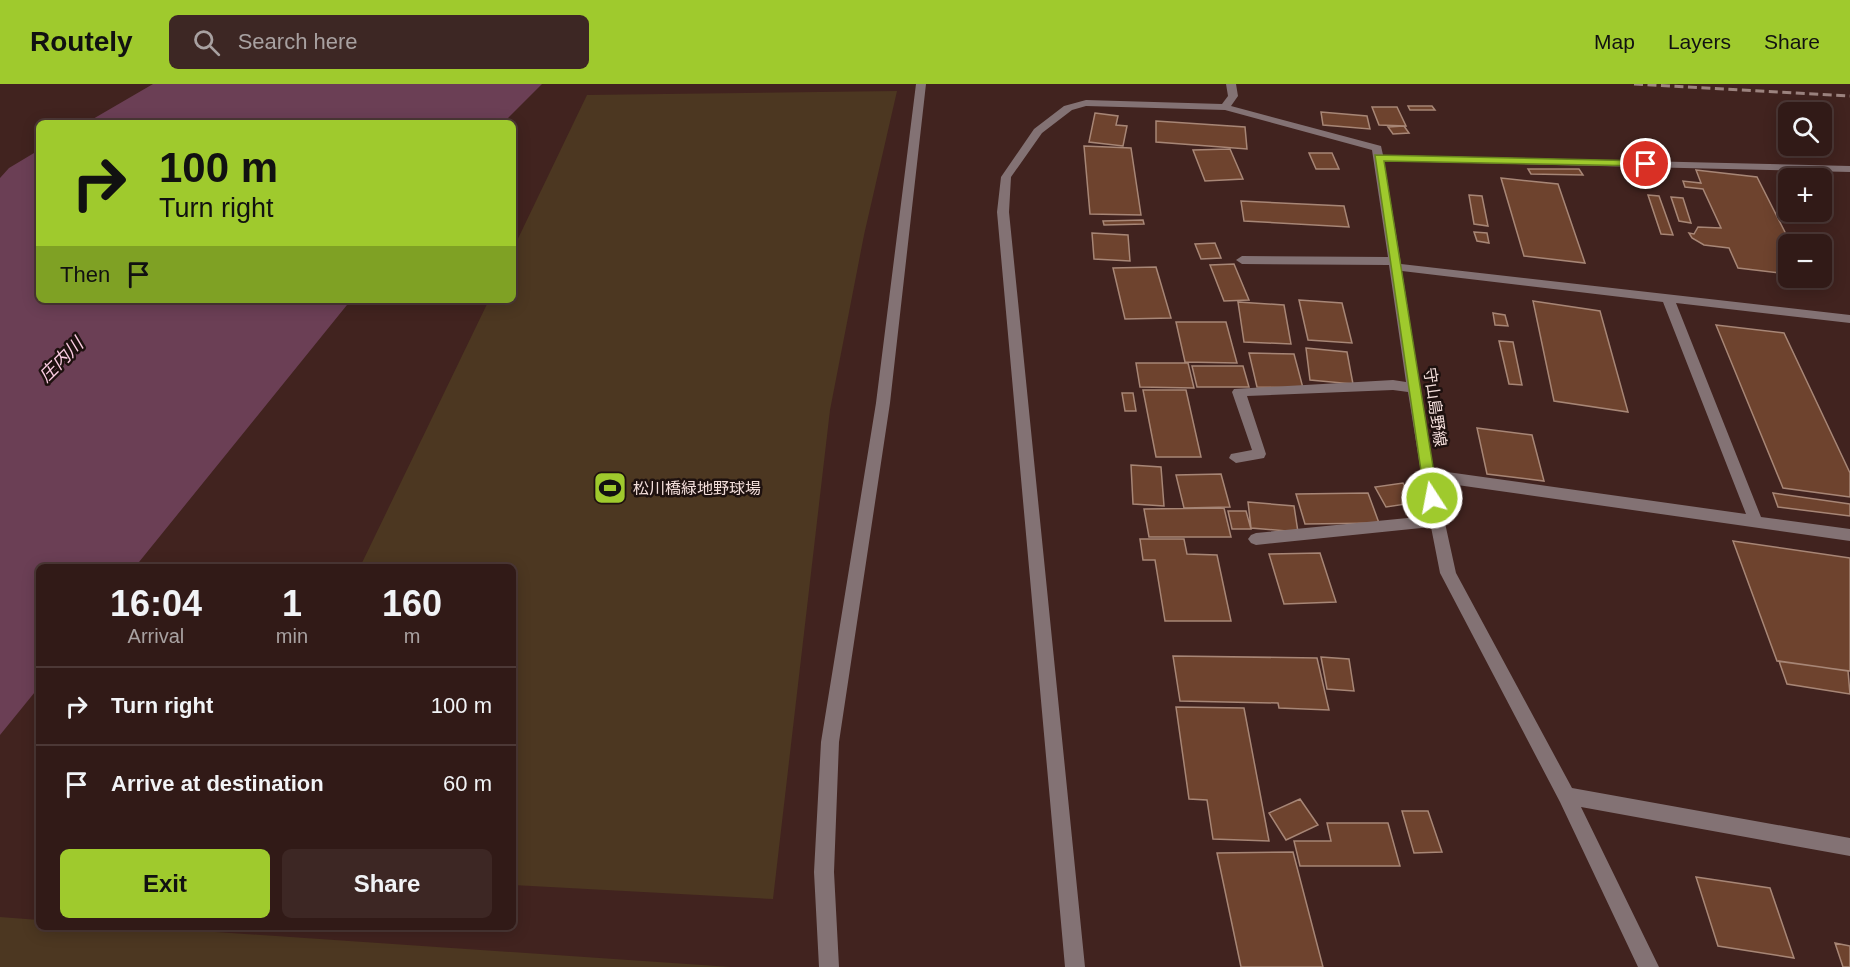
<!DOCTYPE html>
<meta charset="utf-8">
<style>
body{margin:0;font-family:Arial,"Noto Sans JP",sans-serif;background:#3d2724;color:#f1f3f6;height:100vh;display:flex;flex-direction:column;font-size:22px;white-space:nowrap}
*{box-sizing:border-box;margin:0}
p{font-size:20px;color:#a8a1a1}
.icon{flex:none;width:33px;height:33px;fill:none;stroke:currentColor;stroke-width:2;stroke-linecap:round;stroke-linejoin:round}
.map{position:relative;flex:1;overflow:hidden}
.drawer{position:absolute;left:36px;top:480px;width:480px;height:366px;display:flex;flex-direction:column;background:#311a17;border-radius:9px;box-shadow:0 3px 15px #0003,0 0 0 2px #4c3836}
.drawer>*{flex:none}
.guide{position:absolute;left:36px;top:36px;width:480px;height:183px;border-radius:9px;box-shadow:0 3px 15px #0003,0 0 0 2px #4c3836;background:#9fca2d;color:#111;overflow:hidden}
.buttons{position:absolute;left:1778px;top:18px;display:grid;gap:12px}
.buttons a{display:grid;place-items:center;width:54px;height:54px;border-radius:9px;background:#311a17;box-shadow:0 3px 15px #0003,0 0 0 2px #4c3836;font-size:30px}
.pin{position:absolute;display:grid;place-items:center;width:51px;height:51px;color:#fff;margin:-26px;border:3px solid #fff;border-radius:50%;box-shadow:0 2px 6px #0007}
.me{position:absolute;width:66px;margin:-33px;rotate:349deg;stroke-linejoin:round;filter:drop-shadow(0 0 4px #0008)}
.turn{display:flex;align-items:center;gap:21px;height:126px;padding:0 24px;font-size:27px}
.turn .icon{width:78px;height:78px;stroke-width:2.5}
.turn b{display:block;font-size:42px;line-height:51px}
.then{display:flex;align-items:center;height:57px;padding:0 24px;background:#0003;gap:12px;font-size:22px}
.eta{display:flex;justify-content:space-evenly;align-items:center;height:102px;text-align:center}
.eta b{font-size:36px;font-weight:700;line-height:42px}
.cta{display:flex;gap:12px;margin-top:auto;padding:12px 24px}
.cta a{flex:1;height:69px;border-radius:9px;background:#9fca2d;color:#111;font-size:24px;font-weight:700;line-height:69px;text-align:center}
.cta a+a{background:#3d2724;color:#f1f3f6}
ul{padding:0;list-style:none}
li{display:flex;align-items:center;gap:18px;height:78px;padding:0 24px;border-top:2px solid #4c3836}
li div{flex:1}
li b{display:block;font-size:22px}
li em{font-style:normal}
header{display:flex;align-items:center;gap:36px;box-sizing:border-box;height:84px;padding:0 30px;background:#9fca2d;color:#111}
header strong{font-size:28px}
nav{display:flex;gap:33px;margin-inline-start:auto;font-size:21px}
.search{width:420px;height:54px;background:#3d2724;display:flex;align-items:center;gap:15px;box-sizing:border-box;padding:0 21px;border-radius:9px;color:#a8a1a1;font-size:22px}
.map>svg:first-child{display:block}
.green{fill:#4c3721}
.water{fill:#6b3f55}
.building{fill:#6e432e;stroke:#a78676;stroke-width:1.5}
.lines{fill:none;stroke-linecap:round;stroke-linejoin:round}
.minor{fill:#837274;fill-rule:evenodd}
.rail{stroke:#9c837f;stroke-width:3;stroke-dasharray:9 4.5;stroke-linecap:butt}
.route{fill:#9fca2d;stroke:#67831d;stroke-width:1.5}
.labels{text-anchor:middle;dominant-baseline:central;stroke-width:5;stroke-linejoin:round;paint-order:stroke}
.street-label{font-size:16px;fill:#f3dedb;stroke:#1e110f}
.poi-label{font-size:16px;fill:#f3dedb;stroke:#1e110f;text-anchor:start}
.water-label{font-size:18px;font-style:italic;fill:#fccde3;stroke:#1e110f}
</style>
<header>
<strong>Routely</strong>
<div class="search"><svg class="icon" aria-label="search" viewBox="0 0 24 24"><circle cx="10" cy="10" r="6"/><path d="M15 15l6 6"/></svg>Search here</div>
<nav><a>Map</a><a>Layers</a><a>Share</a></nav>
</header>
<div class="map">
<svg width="1850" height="883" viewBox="0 0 1850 883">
<rect width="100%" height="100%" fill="#41231f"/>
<!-- green -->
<path class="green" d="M897,7L864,151L830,326L773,815L513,801V483H360L489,216H513V165L587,11Z
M0,833L39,836V843H142L731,883H0Z"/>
<!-- water -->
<path class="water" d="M153,0H542L503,39H86Z
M39,66V216H351L135,483H39V603L0,651V94L9,84Z"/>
<!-- building -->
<path class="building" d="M1408,22H1432L1435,26H1410Z
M1372,23H1397L1406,42L1379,41Z
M1321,28L1367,32L1370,45L1323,41Z
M1095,29L1118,32L1116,41L1127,42L1123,62L1089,58Z
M1156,37L1245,43L1247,65L1156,58Z
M1404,42L1409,49L1393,50L1388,43Z
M1084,62L1131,64L1141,131L1090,130Z
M1230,65L1243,95L1205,97L1193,66Z
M1309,69H1332L1339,85H1316Z
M1528,85H1579L1583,91L1531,90Z
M1696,86L1757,93L1791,160H1788V190L1738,184L1729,164L1704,161L1692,154L1689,149L1694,150L1698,143L1721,144L1703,105L1685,103L1683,97L1701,99Z
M1501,94L1558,100L1585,179L1524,172Z
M1469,111L1482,112L1488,142L1474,140Z
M1648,111L1659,112L1673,151L1661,150Z
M1671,113L1683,114L1691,139L1679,137Z
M1241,117L1344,122L1349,143L1244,137Z
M1143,136L1144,140L1104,141L1103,137Z
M1474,148L1487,149L1489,159L1477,157Z
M1092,149L1128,151L1130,177L1094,175Z
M1215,159L1221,174L1201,175L1195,160Z
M1234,180L1249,216L1224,217L1210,181Z
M1156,183L1171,234L1125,235L1113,184Z
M1299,216L1342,219L1352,259L1308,256Z
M1533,217L1600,227L1628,328L1554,317Z
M1238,218L1284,221L1291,260L1244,258Z
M1493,229L1505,231L1508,242L1495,241Z
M1176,238H1226L1237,279L1185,278Z
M1716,241L1784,249L1850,389V413L1783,404Z
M1499,257L1513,258L1522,301L1509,300Z
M1306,264L1347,268L1353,300L1310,296Z
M1249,269L1294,270L1303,304L1257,303Z
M1136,279H1188L1194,304L1140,303Z
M1192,282H1243L1249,303H1197Z
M1143,306H1186L1201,373H1156Z
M1122,309H1133L1136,327H1125Z
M1477,344L1532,351L1544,397L1487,390Z
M1131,381L1161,383L1164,422L1133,420Z
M1221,390L1230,423L1184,424L1176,391Z
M1403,399L1413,419L1386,423L1375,403Z
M1368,409L1379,439L1305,440L1296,410Z
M1773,409L1850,420V432L1778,423Z
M1248,418L1294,422L1298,448L1251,444Z
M1224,424L1231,453H1149L1144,425Z
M1228,427H1246L1251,445H1232Z
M1140,455H1184L1187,470L1217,471L1231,537H1165L1155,476H1143Z
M1733,457L1850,474V587L1777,577Z
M1320,469L1336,518L1284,520L1269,470Z
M1173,572L1317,574L1329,626L1279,624L1278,619L1180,617Z
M1321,573L1349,575L1354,607L1327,605Z
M1779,577L1848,587L1850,610L1787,600Z
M1176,623L1244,624L1269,757L1213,755L1207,716L1189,715Z
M1300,715L1318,741L1286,756L1269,729Z
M1402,727H1428L1442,768L1414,769Z
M1327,739H1388L1400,782H1300L1294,757H1331Z
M1293,768L1323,883H1241L1217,769Z
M1696,793L1770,804L1794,874L1718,862Z
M1835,859L1850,862V883H1843Z"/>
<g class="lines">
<!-- minor -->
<path class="minor" d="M916,0H926L890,319L839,658L834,788L839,883H819L814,788L821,658L876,319Z
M1226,0H1236L1238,12L1231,22L1381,62L1383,71L1850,82V88L1384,77L1401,180L1850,231V239L1676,219L1761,433L1850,445V457L1436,398L1456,489L1572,704L1850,754V772L1581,723L1659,883H1638L1560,718L1440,489L1431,443L1256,461L1251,459L1248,455L1251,451L1256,449L1428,432L1408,308L1393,306L1247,312L1266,370L1264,374L1236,379L1229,374L1231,370L1252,366L1232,308L1234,305L1393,296L1406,298L1389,181L1242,180L1236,176L1242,172L1388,173L1372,66L1225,26L1086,22L1072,26L1042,49L1011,93L1009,128L1085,883H1065L997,128L1001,93L1034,45L1064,22L1086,16L1222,20L1228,12ZM1402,187L1663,218L1746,430L1433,386Z"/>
<!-- rail -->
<path class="rail" d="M1634,0L1850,12"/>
</g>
<!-- route -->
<path class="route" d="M1375,71L1646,77L1651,80L1646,82L1384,77L1438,414L1432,419L1425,414Z"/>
<!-- icons -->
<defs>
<g id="stadium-square" transform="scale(1.725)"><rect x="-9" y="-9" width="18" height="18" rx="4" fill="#9fca2d" stroke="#1e110f"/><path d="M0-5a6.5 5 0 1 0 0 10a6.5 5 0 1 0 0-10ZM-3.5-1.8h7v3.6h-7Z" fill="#111"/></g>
</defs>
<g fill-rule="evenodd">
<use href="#stadium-square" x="610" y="404"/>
</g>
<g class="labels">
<!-- street labels -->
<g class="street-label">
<text transform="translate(1435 323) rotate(82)">守山島野線</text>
</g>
<!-- poi labels -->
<g class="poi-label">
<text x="633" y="404">松川橋緑地野球場</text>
</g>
<!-- water labels -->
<g class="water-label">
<text transform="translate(61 276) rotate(-45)">庄内川</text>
</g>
</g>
</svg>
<div class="buttons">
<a><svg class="icon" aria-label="search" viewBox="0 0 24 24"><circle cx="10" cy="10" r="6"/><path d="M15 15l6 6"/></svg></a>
<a>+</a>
<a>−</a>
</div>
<div class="pin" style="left:1646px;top:80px;background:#d93025"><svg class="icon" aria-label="arrive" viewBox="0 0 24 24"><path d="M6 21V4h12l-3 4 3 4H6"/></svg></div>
<svg class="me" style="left:1432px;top:414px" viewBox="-20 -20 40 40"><circle r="17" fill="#9fca2d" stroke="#fff" stroke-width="3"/><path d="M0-11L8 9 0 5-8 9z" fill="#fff"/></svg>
<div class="guide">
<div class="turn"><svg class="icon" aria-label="right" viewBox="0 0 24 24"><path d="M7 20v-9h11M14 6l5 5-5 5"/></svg><div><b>100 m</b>Turn right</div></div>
<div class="then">Then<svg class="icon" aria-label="arrive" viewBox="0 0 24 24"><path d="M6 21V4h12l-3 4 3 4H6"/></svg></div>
</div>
<section class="drawer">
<div class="eta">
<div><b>16:04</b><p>Arrival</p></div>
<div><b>1</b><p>min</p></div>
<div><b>160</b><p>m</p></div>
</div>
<ul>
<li><svg class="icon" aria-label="right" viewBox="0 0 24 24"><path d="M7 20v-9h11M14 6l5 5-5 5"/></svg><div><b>Turn right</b></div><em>100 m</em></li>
<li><svg class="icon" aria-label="arrive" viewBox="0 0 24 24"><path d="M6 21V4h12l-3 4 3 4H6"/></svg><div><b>Arrive at destination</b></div><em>60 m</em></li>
</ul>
<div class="cta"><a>Exit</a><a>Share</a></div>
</section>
</div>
